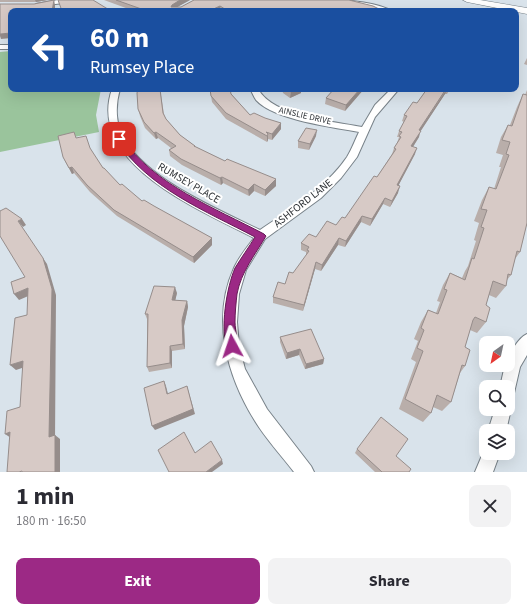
<!DOCTYPE html>
<meta charset="utf-8">
<style>
body{margin:0;font-family:"Source Sans 3",sans-serif;background:#f2f2f3;color:#2b2b33;height:100vh;display:flex;flex-direction:column;font-size:15px;white-space:nowrap}
*{box-sizing:border-box;margin:0}
p{font-size:13px;color:#7c7c81}
.icon{flex:none;width:22px;height:22px;fill:none;stroke:currentColor;stroke-width:2;stroke-linecap:round;stroke-linejoin:round}
.map{position:relative;height:472px;overflow:hidden}
.details{display:flex;flex-direction:column;background:#fff;flex:1}
.details>*{flex:none}
.hud{position:absolute;left:8px;top:8px;width:511px;height:84px;border-radius:8px;box-shadow:0 4px 16px #0002;background:#1a4fa0;color:#fff;overflow:hidden}
.needle{width:26px;rotate:213deg}
.fabs{position:absolute;left:479px;top:336px;display:grid;gap:8px}
.fabs a{display:grid;place-items:center;width:36px;height:36px;border-radius:8px;background:#fff;box-shadow:0 4px 16px #0002;font-size:20px}
.pin{position:absolute;display:grid;place-items:center;width:34px;height:34px;color:#fff;margin:-17px;border-radius:8px;box-shadow:0 2px 6px #0006}
.me{position:absolute;width:44px;margin:-22px;rotate:355deg;stroke-linejoin:round;filter:drop-shadow(0 0 3px #0008)}
.turn{display:flex;align-items:center;gap:14px;height:84px;padding:0 16px;font-size:18px}
.turn .icon{width:52px;height:52px;stroke-width:2.5}
.turn b{display:block;font-size:28px;line-height:34px}
.round{display:grid;place-items:center;flex:none;width:42px;height:42px;border-radius:8px;background:#f2f2f3}
.overview{display:flex;align-items:center;justify-content:space-between;height:68px;padding:0 16px}
h1{font-size:24px;font-weight:700;line-height:30px}
.button{display:flex;gap:8px;margin-top:auto;padding:8px 16px}
.button a{flex:1;height:46px;border-radius:8px;background:#9c2985;color:#fff;font-size:16px;font-weight:700;line-height:46px;text-align:center}
.button a+a{background:#f2f2f3;color:#2b2b33}
.map>svg:first-child{display:block}
.green{fill:#9ac49c}
.lines{fill:none;stroke-linecap:round;stroke-linejoin:round}
.minor-casing{stroke:#788289;stroke-width:2}
.secondary-casing{stroke:#788289;stroke-width:1}
.minor{fill:#fff;fill-rule:evenodd}
.secondary{fill:#fff;fill-rule:evenodd}
.wall{fill:#b9aeaa}
.shaded-wall{fill:#968d8b}
.building{fill:#d7cac6;stroke:#968d8b}
.route{fill:#9c2985;stroke:#651b56}
.labels{text-anchor:middle;dominant-baseline:central;stroke-width:4;stroke-linejoin:round;paint-order:stroke}
.far-street-label{font-size:9px;fill:#2f3337;stroke:#fff}
.street-label{font-size:11px;fill:#2f3337;stroke:#fff}
</style>
<div class="map">
<svg width="527" height="472" viewBox="0 0 527 472">
<rect width="100%" height="100%" fill="#d9e3eb"/>
<!-- green -->
<path class="green" d="M11,51V89H101L96,115L99,132L0,152V52Z"/>
<g class="lines">
<!-- minor casing -->
<g class="minor-casing">
<path id="minor" d="M58,0H75L72,2L39,6L36,4Z
M334,0C348,0 380,3 391,11H381Z
M0,45H11V49H0Z
M112,89H120C115,106 115,126 126,142C152,182 218,209 260,230C291,209 326,188 347,157C352,149 355,140 359,132C333,127 274,120 256,100C254,97 252,92 250,89H258C274,117 332,121 362,127L375,105L391,89H399L375,117L357,157L341,178L321,198L265,239L246,270L239,294L237,322L239,346L245,369L267,409L311,466L314,472H294C281,455 266,439 255,421C227,376 211,319 234,268C239,257 247,247 254,238C202,211 86,164 112,89Z
M527,334V355L520,367L514,393L508,395V387H500L505,365H508C508,355 518,338 527,334Z
M508,403L511,409L506,431H488L495,409H508Z
M486,446V453H500L493,472H475Z"/>
</g>
<!-- secondary casing -->
<g class="secondary-casing">
<path id="secondary" d="M463,0H480L527,8V14L467,2Z"/>
</g>
<!-- minor -->
<use href="#minor" class="minor"/>
<!-- secondary -->
<use href="#secondary" class="secondary"/>
</g>
<!-- wall -->
<path class="wall" d="M0,0H48L36,2H0Z
M104,0H190L177,7H181L194,0L383,11H134Z
M527,58V65L524,64Z
M160,89L164,114L166,119L180,135L195,146L196,147L276,186L265,196L254,191L249,196L223,183L221,185L182,165L170,156L169,150L171,148L158,138L156,139L145,128L140,116L138,109Z
M210,89L231,94L250,115L281,123V129L272,140L268,139V140L267,142L226,119L212,102Z
M282,89H301V93L290,98L283,93Z
M364,89L345,111L325,104L326,98Z
M427,89H450L447,94H445L420,132L419,137L413,147L415,154L398,186V193L390,207L383,204L370,226L361,222L345,247L338,245L321,271L315,269L303,311L273,303V297L285,284L306,256V252L301,250V243L316,237L336,225L345,218L377,177L392,154L394,148L397,143L399,137H397L399,131L404,122L402,121L404,115L417,103Z
M527,90V223L520,252L515,259L511,275L507,280L506,286L496,298L489,295L486,305V322L477,333L470,330L465,347V366L460,373L451,402L442,411L433,407L431,413L423,422L399,409L416,362L411,359L418,341L414,339L421,322L428,310L436,313L440,302L437,301L443,285L450,273L462,278L465,271L468,266L476,241L474,240L479,223L474,221L482,200L489,187L494,189L501,167H499L503,155L496,153L501,137L508,125H510L517,107L523,94L525,95Z
M74,132L76,138L90,149L103,168L120,185L142,201L212,238V245L194,263L117,216L90,192L74,173L72,174L66,163L63,157Z
M316,136L309,150L298,148V141Z
M177,293L175,300L187,301L188,307L184,326L185,349L172,351V368L149,372L147,367V319L145,314Z
M280,337L324,359L323,364L305,369L299,355L286,359L280,342Z
M357,449L409,472H375L355,453Z"/>
<!-- shaded-wall -->
<path class="shaded-wall" d="M35,0H48L36,2Z
M54,0L55,5V11H52Z
M180,0H190L172,10L171,7L172,5Z
M220,6L221,11H209Z
M11,33V38L1,39L0,36V34Z
M298,89H301V93L290,98L291,92Z
M360,89H364L345,111L346,105Z
M447,89L445,94L420,132L419,137L409,153L411,146L419,130Z
M281,123V129L272,140V134Z
M317,130L316,136L309,150L310,144Z
M156,132L158,138L156,139L154,133Z
M268,134V140L267,142V136Z
M417,148L415,154L395,192L397,185Z
M72,167L74,173L72,174L69,168Z
M222,177L223,183L221,185L220,178Z
M276,179V186L265,196V190Z
M254,184V191L249,196L248,190Z
M400,186L398,193L390,207L392,201Z
M385,198L383,204L370,226L372,219Z
M362,216L361,222L345,247L346,241Z
M22,219L26,225L23,227L18,221Z
M212,238V245L194,263L193,257Z
M339,238L338,245L321,271L322,265Z
M43,258L47,264L56,295L55,441L49,437Z
M316,262L315,269L303,311L304,305Z
M175,287L177,293L174,306L172,300Z
M28,288L33,294L19,300L14,294Z
M187,301L188,307L184,326L185,349L183,344L182,320Z
M170,346L172,351V368L170,363Z
M300,349L299,355L286,359L287,353Z
M324,359L323,364L305,369L306,364Z
M23,361L28,366L16,370L10,365Z
M164,381L166,386L169,398L167,394Z
M187,386L195,414L155,430L152,426Z
M10,432L11,438L5,434Z
M55,435L60,439V472H55Z
M222,460L223,464L212,472H206Z"/>
<!-- building -->
<path class="building" d="M54,0L52,11H11V33L0,34V4H34Z
M58,0H93L111,11H62Z
M116,0H180L172,5L171,7H181L194,0H349L373,6L383,11H228L220,6L209,11H147Z
M473,9L480,11H472Z
M138,89H160L163,113L166,119L180,135L195,146H194L225,161L227,159L276,179L265,190L254,184L248,190L222,177L220,178L181,159L169,150L176,146L156,132L154,133L144,122L138,109L137,93Z
M210,89H230L231,94L250,115L254,113L265,118L281,123L272,134L266,132L268,134L267,136L226,113L211,96Z
M286,89H298L291,92Z
M334,89H360L346,105L326,98Z
M427,89H446L419,130L421,131L411,146L417,148L397,185L400,186L392,201L385,198L372,219L362,216L346,241L339,238L322,265L316,262L304,305L273,297L278,282L285,284L289,272L293,273L309,251L307,250L309,247L301,243L309,234L316,237L327,221L336,225L342,217L345,218L374,176L377,177L396,149L394,148L401,137L399,136L402,132L399,131L407,116L404,115L413,102L417,103Z
M523,94L527,95V223L520,252L517,251L511,275L508,274L506,286L493,281L486,305L490,308L486,322L475,317L473,320L465,347L470,350L465,366L462,365L451,402L437,395L431,413L405,399L423,351L417,348L424,330L421,328L428,310L438,314L447,290L444,289L450,273L465,280L472,258L474,259L484,228L481,227L487,210L481,209L489,187L496,189L509,155L506,154L510,142L502,140L508,125L512,126Z
M306,128L317,130L310,144L298,141Z
M74,132L76,138L86,136L90,148L103,168H104L120,185L122,184L142,201L144,200L154,206L212,238L193,257L114,210L87,185L72,167L69,168L63,157L58,136Z
M6,208L22,219L18,221L43,258L52,289L49,437L55,435V472H22V471L19,472H7L10,432L5,434L7,411L20,407L23,361L10,365L15,318L27,315L28,288L14,294L11,282L25,277L0,236V211Z
M154,286L175,287L172,300L187,301L182,320L183,344L170,346V363L147,367L148,314H145Z
M311,329L324,359L306,364L300,349L287,353L280,337Z
M164,381L167,394L187,386L193,409L152,426L144,388Z
M381,417L408,439L396,456L411,469L409,472H382L357,449Z
M184,432L195,453L211,441L222,460L206,472H169L158,450Z"/>
<!-- route -->
<path class="route" d="M119,137L122,138C154,185 215,208 264,234L266,236C255,255 241,272 237,294C236,303 235,313 235,322C235,331 239,342 236,350L232,351L228,350C219,331 227,286 235,268C241,258 249,247 255,237C206,211 147,188 116,139Z"/>
<g class="labels">
<!-- far-street labels -->
<g class="far-street-label">
<text transform="translate(305 116) rotate(13)">AINSLIE DRIVE</text>
</g>
<!-- street labels -->
<g class="street-label">
<text transform="translate(189 183) rotate(30)">RUMSEY PLACE</text>
<text transform="translate(303 203) rotate(-38)">ASHFORD LANE</text>
</g>
</g>
</svg>
<div class="fabs">
<a><svg class="needle" viewBox="-14 -14 28 28"><path d="M0-13l5 13h-10z" fill="#e53935"/><path d="M0 13l5-13h-10z" fill="#7c7c81"/></svg></a>
<a><svg class="icon" aria-label="search" viewBox="0 0 24 24"><circle cx="10" cy="10" r="6"/><path d="M15 15l6 6"/></svg></a>
<a><svg class="icon" aria-label="layers" viewBox="0 0 24 24"><path d="M12 4l9 5-9 5-9-5zM3 14l9 5 9-5"/></svg></a>
</div>
<div class="pin" style="left:119px;top:139px;background:#d93025"><svg class="icon" aria-label="arrive" viewBox="0 0 24 24"><path d="M6 21V4h12l-3 4 3 4H6"/></svg></div>
<svg class="me" style="left:232px;top:346px" viewBox="-20 -20 40 40"><path d="M0-17L14 15 0 8-14 15z" fill="#9c2985" stroke="#fff" stroke-width="4"/></svg>
<div class="hud">
<div class="turn"><svg class="icon" aria-label="left" viewBox="0 0 24 24"><path d="M17 20v-9H6M10 6l-5 5 5 5"/></svg><div><b>60 m</b>Rumsey Place</div></div>
</div>
</div>
<section class="details">
<div class="overview"><div><h1>1 min</h1><p>180 m · 16:50</p></div><a class="round"><svg class="icon" aria-label="close" viewBox="0 0 24 24"><path d="M6 6l12 12M18 6L6 18"/></svg></a></div>
<div class="button"><a>Exit</a><a>Share</a></div>
</section>
